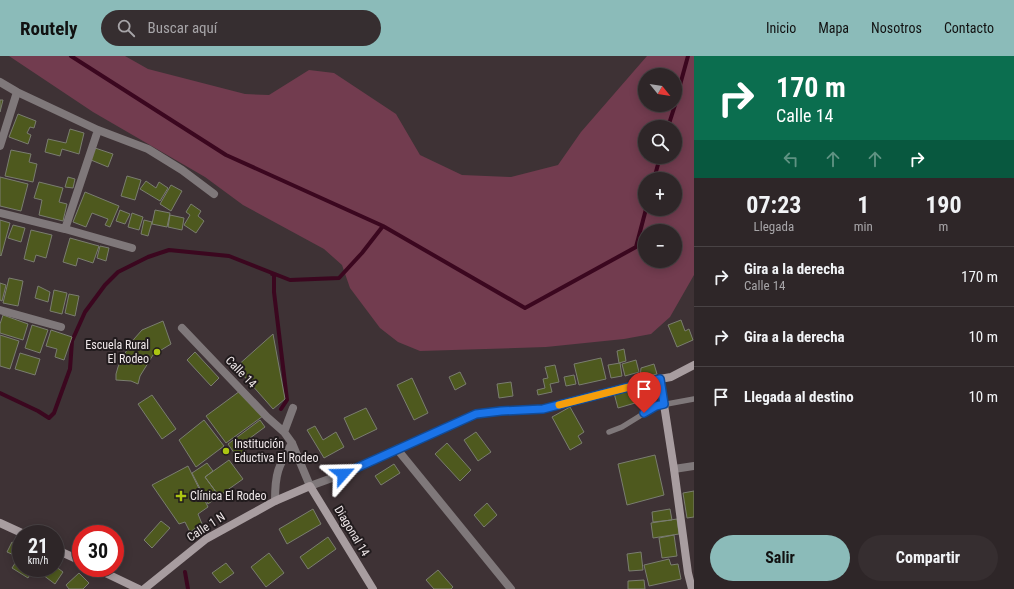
<!DOCTYPE html>
<html lang="es">
<meta charset="utf-8">
<style>
body{margin:0;font-family:"Roboto Condensed",sans-serif;background:#362e30;color:#f1f3f6;height:100vh;display:flex;flex-direction:column;font-size:15px;white-space:nowrap}
*{box-sizing:border-box;margin:0}
p{font-size:13px;color:#a7a5a8}
.icon{flex:none;width:22px;height:22px;fill:none;stroke:currentColor;stroke-width:2;stroke-linecap:round;stroke-linejoin:round}
.map{position:relative;flex:1;overflow:hidden}
.side{display:flex;flex-direction:column;background:#2e2628;width:320px}
.side>*{flex:none}
.banner{background:#0b6e4f;color:#fff;overflow:hidden}
.needle{width:26px;rotate:120deg}
.fabs{position:absolute;left:638px;top:12px;display:grid;gap:8px}
.fabs a{display:grid;place-items:center;width:44px;height:44px;border-radius:50%;background:#2e2628;box-shadow:0 2px 10px #0003,0 0 0 1px #494345;font-size:20px}
.speed{position:absolute;left:12px;top:469px;display:flex;gap:8px;font-size:20px;font-weight:700;text-align:center}
.speed>*{display:grid;place-content:center;width:52px;height:52px;border-radius:50%;background:#2e2628;box-shadow:0 2px 10px #0003,0 0 0 1px #494345;line-height:1}
.speed small{font-size:10px;font-weight:400}
.speed .limit{border:6px solid #d22;background:#fff;color:#111}
.pin{position:absolute;display:grid;place-items:center;width:34px;height:34px;color:#fff;margin:-41px -17px;border-radius:50% 50% 50% 0;rotate:-45deg;box-shadow:0 0 4px #0007}
.pin .icon{rotate:45deg}
.me{position:absolute;width:44px;margin:-22px;rotate:65deg;stroke-linejoin:round;filter:drop-shadow(0 0 3px #0008)}
.turn{display:flex;align-items:center;gap:14px;height:84px;padding:0 16px;font-size:18px}
.turn .icon{width:52px;height:52px;stroke-width:2.5}
.turn b{display:block;font-size:28px;line-height:34px}
.lanes{display:flex;align-items:center;height:38px;padding:0 16px;background:#0003;justify-content:center;gap:20px;direction:ltr}
.lanes .off{opacity:.35}
.eta{display:flex;justify-content:space-evenly;align-items:center;height:68px;text-align:center}
.eta b{font-size:24px;font-weight:700;line-height:28px}
.action{display:flex;gap:8px;margin-top:auto;padding:8px 16px}
.action a{flex:1;height:46px;border-radius:24px;background:#8bbbb9;color:#111;font-size:16px;font-weight:700;line-height:46px;text-align:center}
.action a+a{background:#362e30;color:#f1f3f6}
ul{padding:0;list-style:none}
li{display:flex;align-items:center;gap:12px;height:60px;padding:0 16px;border-top:1px solid #494345}
li div{flex:1}
li b{display:block;font-size:15px}
li em{font-style:normal}
header{display:flex;align-items:center;gap:24px;box-sizing:border-box;height:56px;padding:0 20px;background:#8bbbb9;color:#111}
header strong{font-size:19px}
nav{display:flex;gap:22px;margin-inline-start:auto;font-size:14px}
.search{width:280px;height:36px;background:#362e30;display:flex;align-items:center;gap:10px;box-sizing:border-box;padding:0 14px;border-radius:22px;color:#a7a5a8;font-size:15px}
main{display:flex;flex:1;min-height:0}
.map>svg:first-child{display:block}
.green{fill:#723c4f;fill-rule:evenodd}
.lines{fill:none;stroke-linecap:round;stroke-linejoin:round}
.stream{stroke:#3b071f;stroke-width:4}
.building{fill:#4e591e;stroke:#7a7d70}
.lane{stroke:#7f787a;stroke-width:5.5}
.street{stroke:#7f787a;stroke-width:8}
.secondary{stroke:#a89da0;stroke-width:8}
.route-casing{stroke:#114b97;stroke-width:10}
.route{stroke:#1a73e8;stroke-width:7}
.slow{stroke:#f59e0b;stroke-width:7}
.poi-dot{fill:#acc612;stroke:#211b1d;stroke-width:1.5}
.labels{text-anchor:middle;dominant-baseline:central;stroke-width:4;stroke-linejoin:round;paint-order:stroke}
.poi-label{font-size:12px;fill:#f0e8ea;stroke:#211b1d;text-anchor:start}
.street-label{font-size:12px;fill:#f0e8ea;stroke:#211b1d}
</style>
<header>
<strong>Routely</strong>
<div class="search"><svg class="icon" aria-label="search" viewBox="0 0 24 24"><circle cx="10" cy="10" r="6"/><path d="M15 15l6 6"/></svg>Buscar aquí</div>
<nav><a>Inicio</a><a>Mapa</a><a>Nosotros</a><a>Contacto</a></nav>
</header>
<main>
<div class="map">
<svg width="694" height="533" viewBox="0 0 694 533">
<rect width="100%" height="100%" fill="#3e3235"/>
<!-- green -->
<path class="green" d="M9,0H125L148,13L245,38L269,39L309,14L334,17L396,58L420,99L462,119L511,121L558,109L581,76L647,0H694V219L670,261L651,278L624,283L546,291L420,295L398,286L380,272L350,232L342,209L324,193L243,149L205,121L93,56ZM645,19H675V49H645ZM645,71H675V101H645ZM645,123H675V153H645ZM645,175H675V205H645Z"/>
<g class="lines">
<!-- stream -->
<path class="stream" d="M71,0L226,99L383,170L525,252L636,191L646,153
M675,47L688,0
M668,71L675,49
M654,123L660,101
M272,218H274V236L287,344L281,353
M0,337L38,355L49,362L54,357L70,313L72,285L85,256L105,229L118,216L148,201L169,194L229,200L290,224L339,222L362,197L383,170
M185,516L188,533"/>
</g>
<!-- building -->
<path class="building" d="M0,44H3L0,56Z
M18,58L36,65L34,72L30,71L27,77L31,79L28,88L9,81Z
M70,73L84,77L79,98L62,93L60,100L45,96L48,83L66,87Z
M95,92L113,98L108,111L91,104Z
M11,94L31,98L29,106L37,108L33,126L5,120Z
M127,120L141,124L135,144L121,140Z
M0,121L28,128L21,155L0,150Z
M68,121L75,123L73,132L65,131Z
M146,125L156,132L159,126L168,132L160,145L140,133Z
M39,126L63,132L59,146L67,148L63,165L39,159L42,144L34,142Z
M171,129L182,135L171,155L160,148Z
M85,136L119,150L110,171L105,169L108,163L92,157L86,171L73,166Z
M191,148L201,155L198,160L204,165L196,177L184,169L190,159L186,156Z
M120,154L130,158L125,168L116,165Z
M155,154L170,157L167,171L152,168Z
M132,157L143,161L139,174L128,171Z
M170,159L184,162L182,174L168,171Z
M0,164L10,167L1,200L0,199Z
M144,164L152,166L148,180L141,178Z
M13,169L25,172L21,186L8,182Z
M31,174L52,179L46,202L36,199L34,206L24,203Z
M70,182L99,190L93,207L78,202L76,210L63,206Z
M100,190L109,192L106,205L97,202Z
M9,222L23,225L18,250L3,247Z
M0,227L6,229L2,245L0,244Z
M38,230L50,236L48,246L35,242Z
M54,234L67,237L62,258L50,255Z
M69,238L79,240L75,260L65,257Z
M3,259L28,268L23,284L0,277V268Z
M681,264L685,275L689,273L693,284L677,291L668,269Z
M163,265L171,288L153,299L140,320L138,328L131,325L116,324V318L118,311L122,302L134,283L142,274Z
M32,269L48,274L40,297L25,292Z
M51,274L72,281L64,304L55,301L57,293L46,290Z
M273,278L285,343L273,353L236,311Z
M0,279L19,285L10,313L0,310Z
M624,293L626,305L619,307L617,295Z
M195,296L219,322L211,330L187,304Z
M20,297L40,303L35,319L15,313Z
M601,302L606,323L579,329L574,308Z
M636,304L639,316L625,320L622,308Z
M620,307L622,320L611,322L608,309Z
M654,308L657,318L640,322L641,312Z
M555,309L559,326L550,328L552,336L538,339L537,334L545,332L543,323L548,322L545,311Z
M460,316L466,328L455,334L449,321Z
M574,319L576,328L566,330L564,321Z
M412,322L428,357L414,364L397,329Z
M511,326L513,340L499,342L497,328Z
M638,330L642,345L618,352L614,337Z
M240,335L263,360L226,387L206,360Z
M152,339L176,373L162,383L138,348Z
M570,351L584,376L578,380L582,387L570,394L552,361Z
M366,352L377,373L354,384L344,362Z
M204,364L224,390L196,411L179,384Z
M260,364L265,371L242,388L246,394L237,401L228,388Z
M315,370L323,384L336,376L344,391L324,402L307,374Z
M476,376L491,396L478,405L464,384Z
M447,387L471,414L460,425L435,398Z
M655,399L664,439L627,449L618,408Z
M229,404L243,423L219,440L205,421Z
M207,407L213,415L205,421L219,440L208,448L192,417Z
M394,408L400,417L381,429L375,420Z
M188,410L208,451L198,458L202,468L190,476L185,466L179,468L152,429Z
M694,435V461L687,462L683,437Z
M487,447L497,459L484,471L474,459Z
M313,453L321,468L287,488L279,473Z
M670,453L672,464L653,466L652,456Z
M677,463L679,478L653,482L651,467Z
M161,465L170,472L152,492L144,484Z
M674,479L677,500L662,502L659,482Z
M328,481L336,493L308,513L300,501Z
M12,486L19,490L14,499L7,496Z
M641,496L643,514L629,515L627,498Z
M269,497L284,517L266,531L251,511Z
M21,498V512H34L28,522L12,512Z
M669,503L671,509L678,508L681,523L649,530L644,509Z
M226,507L234,517L220,527L212,517Z
M55,510L63,516L55,528L43,519L48,512H55Z
M37,512H46L42,517L37,513Z
M438,514L453,531L451,533H434L426,524Z
M79,517L89,527L83,533H69L66,529Z
M644,524L645,533H628V525Z"/>
<g class="lines">
<!-- lane -->
<path class="lane" d="M609,376L622,371L656,350L694,343"/>
<!-- street -->
<path class="street" d="M0,26L17,36L98,74L148,93L182,114L214,138
M0,90L17,36
M0,157L65,173L132,192
M65,173L98,74
M0,254L61,271
M182,272L267,361L284,376
M293,352L284,376L292,387L310,430L343,418L476,358L501,355L543,353L660,323
M397,393L511,533
M674,413L694,410
M275,445C275,417 278,411 292,387"/>
<!-- secondary -->
<path class="secondary" d="M0,467L24,478
M55,493L81,505
M95,512L139,533
M144,533L206,483L275,445L310,430L373,533
M692,533L688,517L674,413L660,323L671,321L694,309"/>
</g>
<g class="lines">
<!-- route casing -->
<g class="route-casing">
<path id="route" d="M343,418L476,358L501,355L543,353L660,323L664,348L656,350L644,357"/>
</g>
<!-- route -->
<use href="#route" class="route"/>
<!-- slow -->
<path class="slow" d="M559,349L633,330"/>
</g>
<!-- markers -->
<g class="poi-dot">
<circle cx="157" cy="296" r="4"/>
<circle cx="226" cy="395" r="4"/>
<path d="M179 434h4v4h4v4h-4v4h-4v-4h-4v-4h4z"/>
</g>
<g class="labels">
<!-- poi labels -->
<g class="poi-label">
<text x="149" y="289" text-anchor="end">Escuela Rural<tspan x="149" dy="14">El Rodeo</tspan></text>
<text x="234" y="388">Institución<tspan x="234" dy="14">Eductiva El Rodeo</tspan></text>
<text x="190" y="440">Clínica El Rodeo</text>
</g>
<!-- street labels -->
<g class="street-label">
<text transform="translate(241 316) rotate(46)">Calle 14</text>
<text transform="translate(206 471) rotate(-33)">Calle 1 N</text>
<text transform="translate(352 475) rotate(59)">Diagonal 14</text>
</g>
</g>
</svg>
<div class="fabs">
<a><svg class="needle" viewBox="-14 -14 28 28"><path d="M0-13l5 13h-10z" fill="#e53935"/><path d="M0 13l5-13h-10z" fill="#a7a5a8"/></svg></a>
<a><svg class="icon" aria-label="search" viewBox="0 0 24 24"><circle cx="10" cy="10" r="6"/><path d="M15 15l6 6"/></svg></a>
<a>+</a>
<a>−</a>
</div>
<div class="speed"><div>21<small>km/h</small></div><div class="limit">30</div></div>
<div class="pin" style="left:644px;top:357px;background:#d93025"><svg class="icon" aria-label="arrive" viewBox="0 0 24 24"><path d="M6 21V4h12l-3 4 3 4H6"/></svg></div>
<svg class="me" style="left:343px;top:418px" viewBox="-20 -20 40 40"><path d="M0-17L14 15 0 8-14 15z" fill="#1a73e8" stroke="#fff" stroke-width="4"/></svg>
</div>
<section class="side">
<div class="banner">
<div class="turn"><svg class="icon" aria-label="right" viewBox="0 0 24 24"><path d="M7 20v-9h11M14 6l5 5-5 5"/></svg><div><b>170 m</b>Calle 14</div></div>
<div class="lanes"><svg class="icon off" aria-label="left" viewBox="0 0 24 24"><path d="M17 20v-9H6M10 6l-5 5 5 5"/></svg><svg class="icon off" aria-label="ahead" viewBox="0 0 24 24"><path d="M12 20V5M6 11l6-6 6 6"/></svg><svg class="icon off" aria-label="ahead" viewBox="0 0 24 24"><path d="M12 20V5M6 11l6-6 6 6"/></svg><svg class="icon" aria-label="right" viewBox="0 0 24 24"><path d="M7 20v-9h11M14 6l5 5-5 5"/></svg></div>
</div>
<div class="eta">
<div><b>07:23</b><p>Llegada</p></div>
<div><b>1</b><p>min</p></div>
<div><b>190</b><p>m</p></div>
</div>
<ul>
<li><svg class="icon" aria-label="right" viewBox="0 0 24 24"><path d="M7 20v-9h11M14 6l5 5-5 5"/></svg><div><b>Gira a la derecha</b><p>Calle 14</p></div><em>170 m</em></li>
<li><svg class="icon" aria-label="right" viewBox="0 0 24 24"><path d="M7 20v-9h11M14 6l5 5-5 5"/></svg><div><b>Gira a la derecha</b></div><em>10 m</em></li>
<li><svg class="icon" aria-label="arrive" viewBox="0 0 24 24"><path d="M6 21V4h12l-3 4 3 4H6"/></svg><div><b>Llegada al destino</b></div><em>10 m</em></li>
</ul>
<div class="action"><a>Salir</a><a>Compartir</a></div>
</section>
</main>
